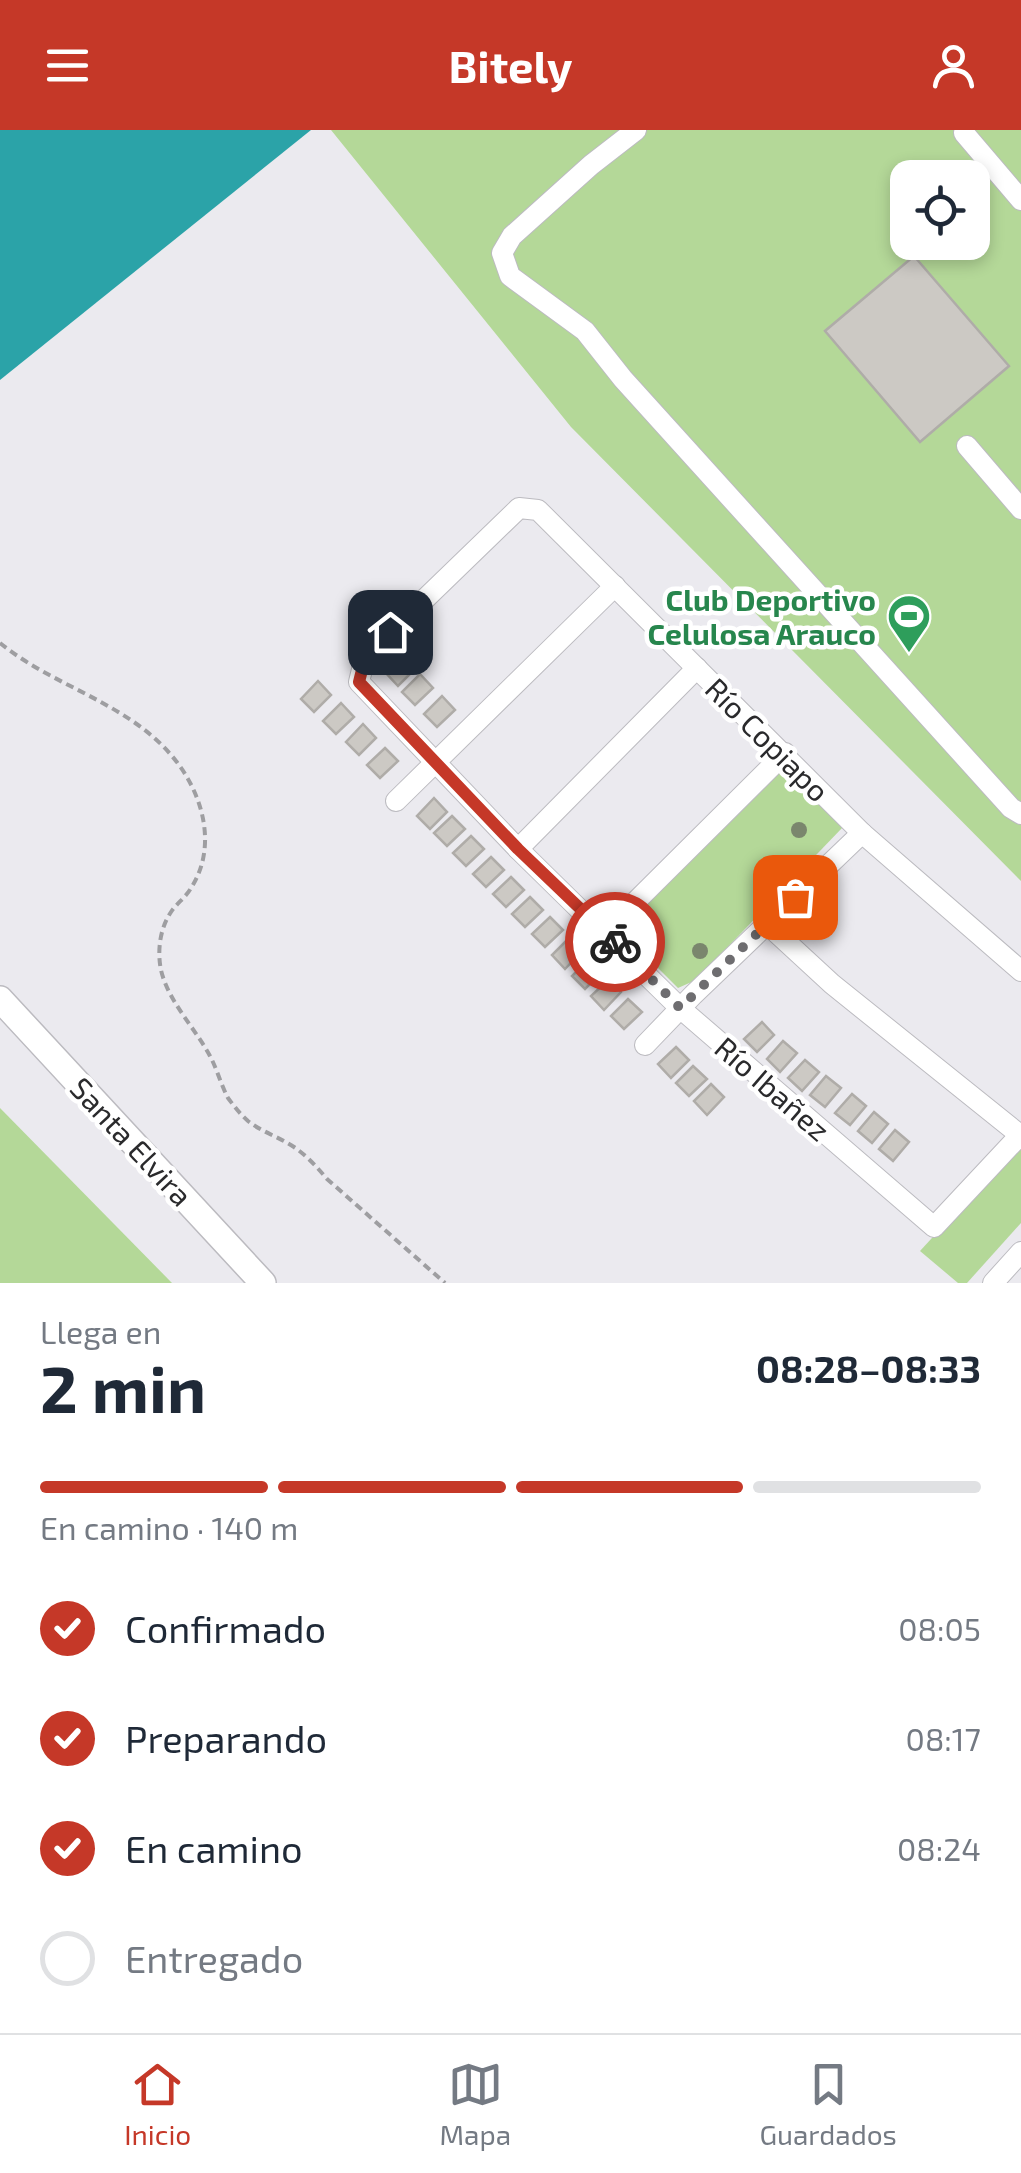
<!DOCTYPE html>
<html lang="es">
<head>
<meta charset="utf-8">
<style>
  body { margin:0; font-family:"Exo 2",sans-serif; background:#f6f6f7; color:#1f2937; height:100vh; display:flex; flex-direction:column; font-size:38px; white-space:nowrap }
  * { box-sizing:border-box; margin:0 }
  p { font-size:32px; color:#747a83 }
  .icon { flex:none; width:55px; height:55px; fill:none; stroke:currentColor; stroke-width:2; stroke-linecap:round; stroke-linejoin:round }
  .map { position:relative; height:1153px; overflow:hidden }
  .panel { display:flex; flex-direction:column; background:#fff; flex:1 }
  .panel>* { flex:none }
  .tools { position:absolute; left:890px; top:30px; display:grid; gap:20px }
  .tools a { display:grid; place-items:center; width:100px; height:100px; border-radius:20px; background:#fff; box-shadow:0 5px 15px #0003; font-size:50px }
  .pin { position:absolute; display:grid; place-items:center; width:85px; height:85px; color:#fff; margin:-42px; border-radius:20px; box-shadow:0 5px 15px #0006 }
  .courier { position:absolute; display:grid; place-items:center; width:100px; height:100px; margin:-50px; border:8px solid #c53828; border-radius:50%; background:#fff; color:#222; box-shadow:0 2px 12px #0007 }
  .summary em { font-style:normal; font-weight:700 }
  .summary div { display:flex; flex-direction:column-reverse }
  .summary { display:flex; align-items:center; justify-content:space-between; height:170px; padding:0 40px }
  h1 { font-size:65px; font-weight:700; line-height:75px }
  .bar { display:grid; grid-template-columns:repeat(4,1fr); gap:15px 10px; align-content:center; height:120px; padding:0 40px }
  .bar i { height:12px; border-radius:8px; background:#e0e1e3 }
  .bar .active { background:#c53828 }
  .bar p { grid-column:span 4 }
  ol { padding:0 40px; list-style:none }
  li { display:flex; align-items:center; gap:30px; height:110px }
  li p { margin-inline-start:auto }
  li .icon { padding:10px; border-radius:50%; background:#c53828; color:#fff; stroke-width:4 }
  li:last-child { color:#747a83 }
  li i { width:55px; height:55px; border:5px solid #e0e1e3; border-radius:50% }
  header { display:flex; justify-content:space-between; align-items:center; height:130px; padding:0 40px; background:#c53828; color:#fff; font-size:45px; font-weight:700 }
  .tab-bar { display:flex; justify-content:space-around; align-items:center; height:140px; border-top:2px solid #e0e1e3; background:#fff; font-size:28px; color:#747a83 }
  .tab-bar a { display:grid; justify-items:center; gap:5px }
  .tab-bar .active { color:#c53828 }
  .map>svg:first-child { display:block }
  .green { fill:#b4d898; fill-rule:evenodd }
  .water { fill:#2ba3a8 }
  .building { fill:#ccc9c4; stroke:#afaca8; stroke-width:2.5 }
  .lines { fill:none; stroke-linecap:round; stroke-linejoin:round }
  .minor-casing { stroke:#bcbbc0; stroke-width:22 }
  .major-casing { stroke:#bcbbc0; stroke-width:28 }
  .path { stroke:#9e9ea1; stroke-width:4; stroke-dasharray:8 5; stroke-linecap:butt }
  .minor { stroke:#fff; stroke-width:20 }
  .major { stroke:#fff; stroke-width:25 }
  .tree { fill:#7a866d }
  .done { stroke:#6e6d70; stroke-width:10; stroke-dasharray:0 18 }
  .route { stroke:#c53828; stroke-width:12 }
  .labels { text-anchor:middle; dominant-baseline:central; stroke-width:9; stroke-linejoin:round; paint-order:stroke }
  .leisure-label { font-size:30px; font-weight:bold; fill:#27864d; stroke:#fff; text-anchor:end }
  .street-label { font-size:30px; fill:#2a2a2c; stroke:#fff }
</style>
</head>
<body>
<header><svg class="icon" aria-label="menu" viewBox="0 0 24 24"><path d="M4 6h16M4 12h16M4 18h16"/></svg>Bitely<svg class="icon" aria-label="person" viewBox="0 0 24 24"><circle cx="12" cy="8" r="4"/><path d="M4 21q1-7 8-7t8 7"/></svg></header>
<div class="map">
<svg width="1021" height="1153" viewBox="0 0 1021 1153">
  <rect width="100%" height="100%" fill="#ebeaef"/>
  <g class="green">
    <path d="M331 0H1021V751L571 297ZM908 48H972V112H908Z"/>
    <path d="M786 640 843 697 696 850 678 858 617 797 772 643Z"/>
    <path d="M0 978 172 1153H0Z"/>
    <path d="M1021 1011V1093L967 1153H958L920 1121Z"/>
  </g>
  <path class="water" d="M0 0H311L0 250Z"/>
  <g class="building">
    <path d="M914 126 1009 236 920 312 825 201Z"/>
    <path d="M403 525 416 538 398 556 385 542Z"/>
    <path d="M420 544 433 558 415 575 402 562Z"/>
    <path d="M318 551 331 565 314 582 301 569Z"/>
    <path d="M442 566 455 580 437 597 424 584Z"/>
    <path d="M341 573 354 587 336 604 323 591Z"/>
    <path d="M363 594 376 608 359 625 346 612Z"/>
    <path d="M385 618 398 631 380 648 367 635Z"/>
    <path d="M434 668 447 682 430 699 417 686Z"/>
    <path d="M452 686 465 699 447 716 434 703Z"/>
    <path d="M471 706 484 719 466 736 453 723Z"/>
    <path d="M491 727 504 740 486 757 473 744Z"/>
    <path d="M511 747 524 760 506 777 493 764Z"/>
    <path d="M530 767 543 780 525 797 512 784Z"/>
    <path d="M550 787 563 800 545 817 532 804Z"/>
    <path d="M569 808 582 821 565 839 552 825Z"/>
    <path d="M589 829 602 842 585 859 572 846Z"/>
    <path d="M609 849 621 862 604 880 591 866Z"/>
    <path d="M628 869 642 882 624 899 611 886Z"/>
    <path d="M762 892 774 905 757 922 744 909Z"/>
    <path d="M783 911 797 923 780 942 767 929Z"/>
    <path d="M676 917 689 930 671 948 658 934Z"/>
    <path d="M805 930 819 942 802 961 788 948Z"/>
    <path d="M693 936 707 949 689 966 676 953Z"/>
    <path d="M826 946 841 958 825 977 810 965Z"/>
    <path d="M711 954 724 967 707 985 694 971Z"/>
    <path d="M852 964 866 976 850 995 835 983Z"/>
    <path d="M874 982 888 994 872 1013 858 1001Z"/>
    <path d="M895 1000 909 1012 893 1031 879 1019Z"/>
  </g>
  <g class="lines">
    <g class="minor-casing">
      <g id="minor">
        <path d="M636 0 591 35 512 106 502 123 510 146 585 201 623 249 1011 678 1021 684"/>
        <path d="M964 3 1021 70"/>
        <path d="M967 316 1021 379"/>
        <path d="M396 671 615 456"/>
        <path d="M518 719 697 538"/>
        <path d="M767 794 832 854 1020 1005"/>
        <path d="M605 802 785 623"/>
        <path d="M1021 841 862 703 538 380 519 378 365 527 359 552 518 719 680 878 934 1097 1021 1004"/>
        <path d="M645 915 693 865 862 703"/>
        <path d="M993 1153 1021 1122"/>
      </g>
    </g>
    <g class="major-casing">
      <path id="major" d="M0 869 263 1153"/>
    </g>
    <path class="path" d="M0 513C55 558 131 573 176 631 204 667 217 718 191 758 186 767 177 773 171 782 160 798 157 821 161 840 168 871 195 898 210 926 217 939 221 955 228 968 234 976 240 984 248 991 262 1002 279 1007 294 1017 307 1026 317 1037 327 1049L445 1153"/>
    <use href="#minor" class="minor"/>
    <use href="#major" class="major"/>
  </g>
  <g class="tree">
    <circle cx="799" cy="700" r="8"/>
    <circle cx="700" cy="821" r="8"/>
  </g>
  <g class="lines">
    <path class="done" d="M615 812 680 878 795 767"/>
    <path class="route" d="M390 502 365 528 359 552 518 719 615 812"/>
  </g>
  <defs>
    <g id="stadium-pin" transform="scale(2.25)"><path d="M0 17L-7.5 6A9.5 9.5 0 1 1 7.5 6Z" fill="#2e9e5b" stroke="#fff"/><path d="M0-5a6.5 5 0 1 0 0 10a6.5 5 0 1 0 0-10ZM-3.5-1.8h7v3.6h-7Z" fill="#fff"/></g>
  </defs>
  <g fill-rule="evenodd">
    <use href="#stadium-pin" x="909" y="486"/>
  </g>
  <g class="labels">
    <g class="leisure-label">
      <text x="876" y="469">Club Deportivo<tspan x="876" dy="34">Celulosa Arauco</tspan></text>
    </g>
    <g class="street-label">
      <text transform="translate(768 609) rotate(45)">Río Copiapo</text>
      <text transform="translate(773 958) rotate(41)">Río Ibañez</text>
      <text transform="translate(132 1011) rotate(47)">Santa Elvira</text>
    </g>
  </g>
</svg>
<div class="tools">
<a><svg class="icon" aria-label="locate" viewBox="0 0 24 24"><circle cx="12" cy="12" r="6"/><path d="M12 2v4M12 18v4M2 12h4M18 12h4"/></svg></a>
</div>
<div class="pin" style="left:795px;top:767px;background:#ea580c"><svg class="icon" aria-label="bag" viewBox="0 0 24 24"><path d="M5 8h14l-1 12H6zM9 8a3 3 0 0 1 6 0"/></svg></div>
<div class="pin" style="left:390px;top:502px;background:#1f2937"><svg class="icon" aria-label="home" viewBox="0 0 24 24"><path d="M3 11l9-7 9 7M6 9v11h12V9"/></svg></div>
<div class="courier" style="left:615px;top:812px"><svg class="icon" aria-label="bike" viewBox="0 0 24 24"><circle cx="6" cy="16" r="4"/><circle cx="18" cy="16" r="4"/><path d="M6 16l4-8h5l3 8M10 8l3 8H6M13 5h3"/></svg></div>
</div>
<section class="panel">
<div class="summary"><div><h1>2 min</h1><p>Llega en</p></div><em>08:28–08:33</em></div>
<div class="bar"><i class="active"></i><i class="active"></i><i class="active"></i><i></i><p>En camino · 140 m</p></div>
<ol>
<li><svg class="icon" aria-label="check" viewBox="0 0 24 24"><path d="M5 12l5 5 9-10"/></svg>Confirmado<p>08:05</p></li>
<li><svg class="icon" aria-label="check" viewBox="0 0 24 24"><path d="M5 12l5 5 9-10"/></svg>Preparando<p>08:17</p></li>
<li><svg class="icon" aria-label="check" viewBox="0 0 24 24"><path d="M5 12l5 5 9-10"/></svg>En camino<p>08:24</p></li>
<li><i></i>Entregado</li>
</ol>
</section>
<nav class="tab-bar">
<a class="active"><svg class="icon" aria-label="home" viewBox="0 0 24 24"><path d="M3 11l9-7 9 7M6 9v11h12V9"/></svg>Inicio</a>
<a><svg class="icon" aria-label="map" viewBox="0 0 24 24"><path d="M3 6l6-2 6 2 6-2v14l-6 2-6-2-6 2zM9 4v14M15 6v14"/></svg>Mapa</a>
<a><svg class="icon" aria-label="saved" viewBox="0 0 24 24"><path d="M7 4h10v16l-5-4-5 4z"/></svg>Guardados</a>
</nav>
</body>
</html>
